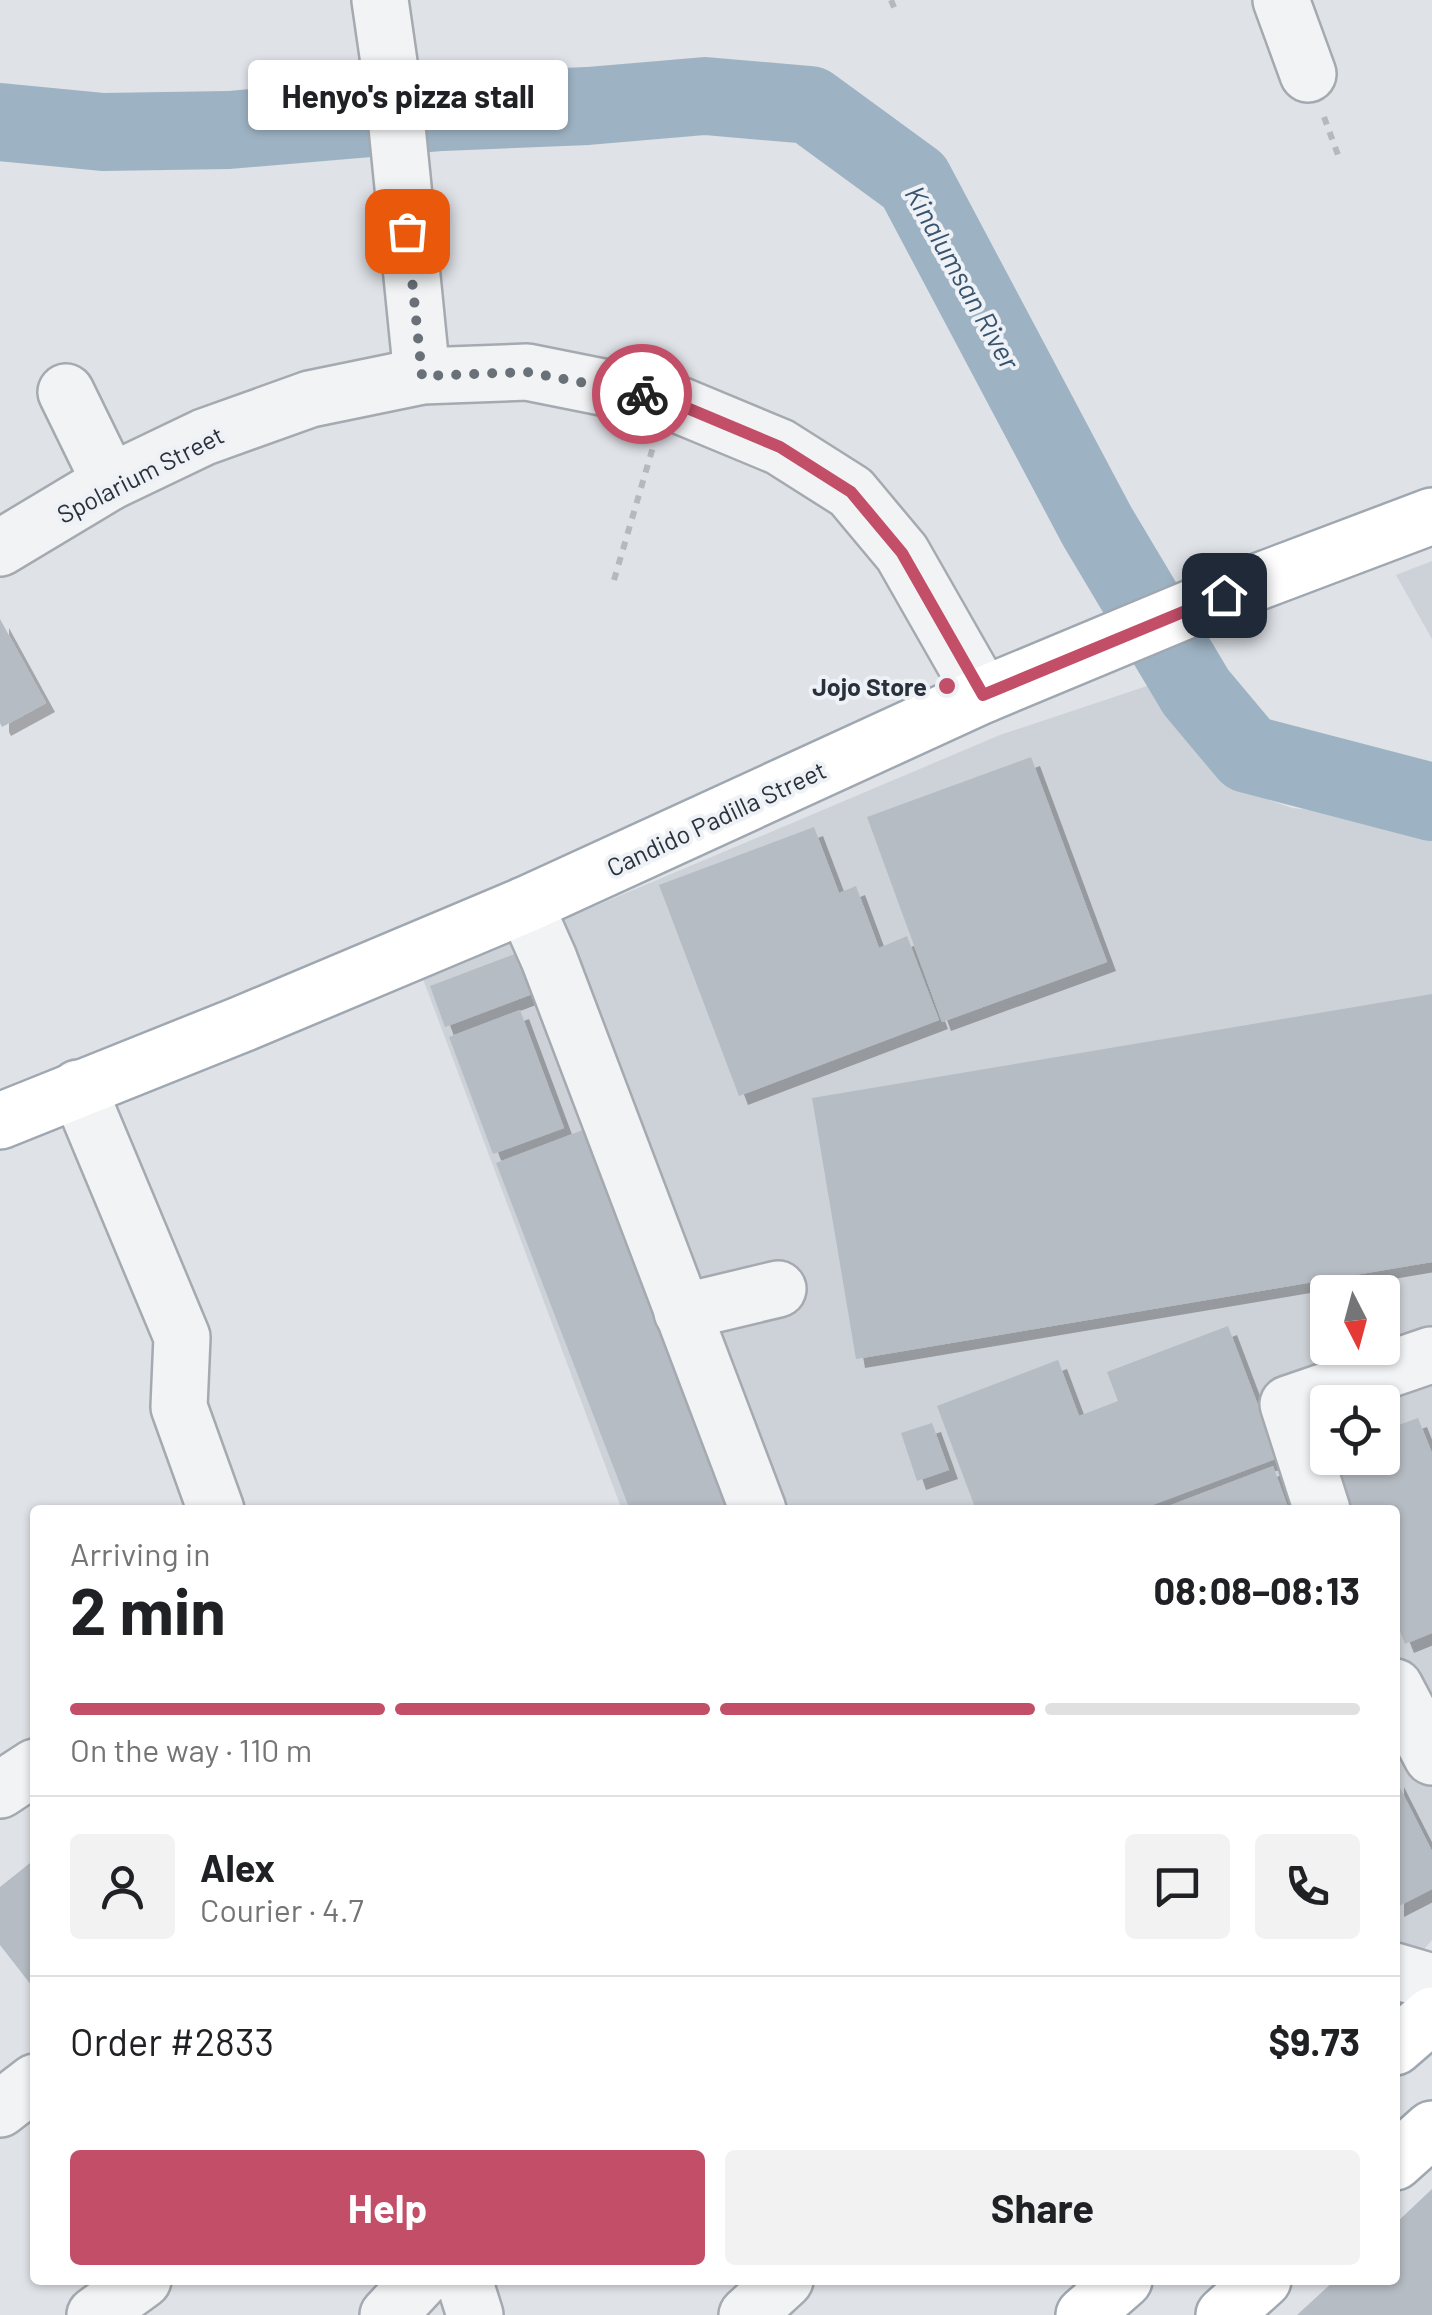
<!DOCTYPE html>
<html lang="en">
<head>
<meta charset="utf-8">
<style>
  body { margin:0; font-family:Barlow,sans-serif; background:#f2f2f2; color:#202124; height:100vh; display:flex; flex-direction:column; font-size:38px; white-space:nowrap }
  * { box-sizing:border-box; margin:0 }
  p { font-size:32px; color:#757577 }
  .icon { flex:none; width:55px; height:55px; fill:none; stroke:currentColor; stroke-width:2; stroke-linecap:round; stroke-linejoin:round }
  .map { position:relative; flex:1; overflow:hidden }
  .sheet { position:absolute; left:30px; top:1505px; width:1370px; height:780px; display:flex; flex-direction:column; background:#fff; border-radius:10px; box-shadow:0 2px 8px #0004 }
  .sheet>* { flex:none }
  .needle { width:65px; rotate:174deg }
  .tools { position:absolute; left:1310px; top:1275px; display:grid; gap:20px }
  .tools a { display:grid; place-items:center; width:90px; height:90px; border-radius:10px; background:#fff; box-shadow:0 2px 8px #0004; font-size:50px }
  .pin { position:absolute; display:grid; place-items:center; width:85px; height:85px; color:#fff; margin:-42px; border-radius:20px; box-shadow:0 5px 15px #0006 }
  .courier { position:absolute; display:grid; place-items:center; width:100px; height:100px; margin:-50px; border:8px solid #c24e68; border-radius:50%; background:#fff; color:#222; box-shadow:0 2px 12px #0007 }
  .bubble { position:absolute; height:70px; border-radius:10px; background:#fff; box-shadow:0 2px 8px #0004; font-size:32px; font-weight:700; line-height:70px; text-align:center }
  .overview em { font-style:normal; font-weight:700 }
  .overview div { display:flex; flex-direction:column-reverse }
  .overview { display:flex; align-items:center; justify-content:space-between; height:170px; padding:0 40px }
  h1 { font-size:65px; font-weight:700; line-height:75px }
  .bar { display:grid; grid-template-columns:repeat(4,1fr); gap:15px 10px; align-content:center; height:120px; padding:0 40px }
  .bar i { height:12px; border-radius:8px; background:#e0e0e0 }
  .bar .selected { background:#c24e68 }
  .bar p { grid-column:span 4 }
  .line { display:flex; align-items:center; gap:25px; padding:0 40px; border-top:2px solid #e0e0e0 }
  .line div { flex:1 }
  .round { display:grid; place-items:center; flex:none; width:105px; height:105px; border-radius:10px; background:#f2f2f2 }
  .cta { display:flex; gap:20px; margin-top:auto; padding:20px 40px }
  .cta a { flex:1; height:115px; border-radius:10px; background:#c24e68; color:#fff; font-size:40px; font-weight:700; line-height:115px; text-align:center }
  .cta a+a { background:#f2f2f2; color:#202124 }
  .map>svg:first-child { display:block }
  .built { fill:#cdd2d8; fill-rule:evenodd }
  .lines { fill:none; stroke-linecap:round; stroke-linejoin:round }
  .river { stroke:#9db3c4; stroke-width:78 }
  .building { fill:#b6bcc3; filter:url(#shadow) }
  .minor-casing { stroke:#a5aab0; stroke-width:60 }
  .major-casing { stroke:#9fa8b1; stroke-width:60 }
  .path { stroke:#b5b9be; stroke-width:6; stroke-dasharray:8 8; stroke-linecap:butt }
  .minor { stroke:#f1f3f5; stroke-width:55 }
  .major { stroke:#fff; stroke-width:55 }
  .done { stroke:#697078; stroke-width:10; stroke-dasharray:0 18 }
  .route { stroke:#c24e68; stroke-width:12 }
  .poi-dot { fill:#c24e68; stroke:#eef1f5; stroke-width:4 }
  .labels { text-anchor:middle; dominant-baseline:central; stroke-width:8; stroke-linejoin:round; paint-order:stroke }
  .street-label { font-size:25px; fill:#29323c; stroke:#eef1f5 }
  .poi-label { font-size:25px; font-weight:bold; fill:#29323c; stroke:#eef1f5; text-anchor:end }
  .water-label { font-size:28px; font-style:italic; fill:#37536d; stroke:#eef1f5 }
</style>
</head>
<body>
<div class="map">
<svg width="1432" height="2315" viewBox="0 0 1432 2315">
  <defs>
    <filter id="shadow"><feDropShadow dx="9" dy="9" stdDeviation="0" flood-color="#0004"/></filter>
  </defs>
  <rect width="100%" height="100%" fill="#dfe2e7"/>
  <g class="built">
    <path d="M1432 561V639L1396 575Z"/>
    <path d="M1156 683 1250 793 1292 808 1432 822V1940L1395 1982V1510H622L423 979 1000 735ZM1328 1292H1382V1348H1328ZM1328 1402H1382V1458H1328Z"/>
  </g>
  <g class="lines">
    <path class="river" d="M0 122 103 132 229 130 442 112 588 106 705 96 810 105 914 181 1097 526 1196 692 1248 754 1432 802"/>
  </g>
  <g class="building">
    <path d="M0 619 46 703 2 727 0 723Z"/>
    <path d="M1031 757 1107 962 942 1022 867 817Z"/>
    <path d="M814 827 839 893 856 886 879 948 907 936 939 1020 739 1096 659 885Z"/>
    <path d="M520 952 535 993 445 1027 430 986Z"/>
    <path d="M1432 994V1262L856 1359 812 1098Z"/>
    <path d="M520 1010 564 1128 493 1154 449 1037Z"/>
    <path d="M583 1130 730 1510H630L496 1163Z"/>
    <path d="M1228 1326 1278 1458 1139 1510H976L937 1406 1058 1360 1079 1416 1118 1401 1107 1372Z"/>
    <path d="M1418 1418 1432 1453V1633L1405 1644 1395 1619V1510H1352L1331 1458H1382V1431Z"/>
    <path d="M932 1423 949 1470 917 1481 901 1433Z"/>
    <path d="M1273 1466 1289 1510H1158Z"/>
    <path d="M1395 1778 1432 1851V1889L1395 1908Z"/>
    <path d="M35 1859V1990L0 1945V1887Z"/>
    <path d="M1432 2189V2315H1297L1335 2280H1395V2224Z"/>
  </g>
  <g class="lines">
    <g class="minor-casing">
      <g id="minor">
        <path d="M380 0 394 97 422 376"/>
        <path d="M1281 0 1308 74"/>
        <path d="M66 392 110 482"/>
        <path d="M0 548 110 482 204 437 310 399 422 376 527 372 667 400 780 447 851 492 902 553 983 695"/>
        <path d="M525 905 549 959 758 1510"/>
        <path d="M78 1088 182 1337 179 1407 216 1510"/>
        <path d="M682 1312 778 1289"/>
        <path d="M1322 1510 1288 1404 1431 1355"/>
        <path d="M1395 1687 1432 1757"/>
        <path d="M0 1790 35 1767"/>
        <path d="M1395 1971 1432 1982"/>
        <path d="M0 2109 35 2082"/>
        <path d="M464 2280 475 2315"/>
        <path d="M95 2315 143 2280"/>
        <path d="M388 2315 421 2280"/>
        <path d="M747 2315 785 2280"/>
      </g>
    </g>
    <g class="major-casing">
      <g id="major">
        <path d="M0 1121 242 1024 525 905 983 695 1223 595 1432 516"/>
        <path d="M1395 2047 1432 2015"/>
        <path d="M1395 2162 1432 2129"/>
        <path d="M1084 2315 1124 2280"/>
        <path d="M1224 2315 1263 2280"/>
      </g>
    </g>
    <g class="path">
      <path d="M891 0 896 12"/>
      <path d="M1324 117 1338 155"/>
      <path d="M614 580 653 447"/>
    </g>
    <use href="#minor" class="minor"/>
    <use href="#major" class="major"/>
  </g>
  <g class="lines">
    <path class="done" d="M407 231 422 376 527 372 642 394"/>
    <path class="route" d="M642 394 668 400 780 447 851 492 902 553 983 695 1224 595"/>
  </g>
  <circle class="poi-dot" cx="947" cy="686" r="10"/>
  <g class="labels">
    <g class="street-label">
      <text transform="translate(140 474) rotate(-27)">Spolarium Street</text>
      <text transform="translate(716 818) rotate(-25)">Candido Padilla Street</text>
    </g>
    <g class="poi-label">
      <text x="927" y="686">Jojo Store</text>
    </g>
    <g class="water-label">
      <text transform="translate(963 277) rotate(61)">Kinalumsan River</text>
    </g>
  </g>
</svg>
<div class="tools">
<a><svg class="needle" viewBox="-14 -14 28 28"><path d="M0-13l5 13h-10z" fill="#e53935"/><path d="M0 13l5-13h-10z" fill="#757577"/></svg></a>
<a><svg class="icon" aria-label="locate" viewBox="0 0 24 24"><circle cx="12" cy="12" r="6"/><path d="M12 2v4M12 18v4M2 12h4M18 12h4"/></svg></a>
</div>
<div class="pin" style="left:407px;top:231px;background:#ea580c"><svg class="icon" aria-label="bag" viewBox="0 0 24 24"><path d="M5 8h14l-1 12H6zM9 8a3 3 0 0 1 6 0"/></svg></div>
<div class="pin" style="left:1224px;top:595px;background:#1f2937"><svg class="icon" aria-label="home" viewBox="0 0 24 24"><path d="M3 11l9-7 9 7M6 9v11h12V9"/></svg></div>
<div class="courier" style="left:642px;top:394px"><svg class="icon" aria-label="bike" viewBox="0 0 24 24"><circle cx="6" cy="16" r="4"/><circle cx="18" cy="16" r="4"/><path d="M6 16l4-8h5l3 8M10 8l3 8H6M13 5h3"/></svg></div>
<div class="bubble" style="left:248px;top:60px;width:320px">Henyo's pizza stall</div>
<section class="sheet">
<div class="overview"><div><h1>2 min</h1><p>Arriving in</p></div><em>08:08–08:13</em></div>
<div class="bar"><i class="selected"></i><i class="selected"></i><i class="selected"></i><i></i><p>On the way · 110 m</p></div>
<div class="line" style="height:180px"><a class="round"><svg class="icon" aria-label="person" viewBox="0 0 24 24"><circle cx="12" cy="8" r="4"/><path d="M4 21q1-7 8-7t8 7"/></svg></a><div><b>Alex</b><p>Courier · 4.7</p></div><a class="round"><svg class="icon" aria-label="chat" viewBox="0 0 24 24"><path d="M4 5h16v11H9l-5 4z"/></svg></a><a class="round"><svg class="icon" aria-label="phone" viewBox="0 0 24 24"><path d="M5 4h4l2 5-3 2q2 4 5 5l2-3 5 2v4C11 20 4 13 5 4z"/></svg></a></div>
<div class="line" style="height:130px"><div>Order #2833</div><b>$9.73</b></div>
<div class="cta"><a>Help</a><a>Share</a></div>
</section>
</div>
</body>
</html>
